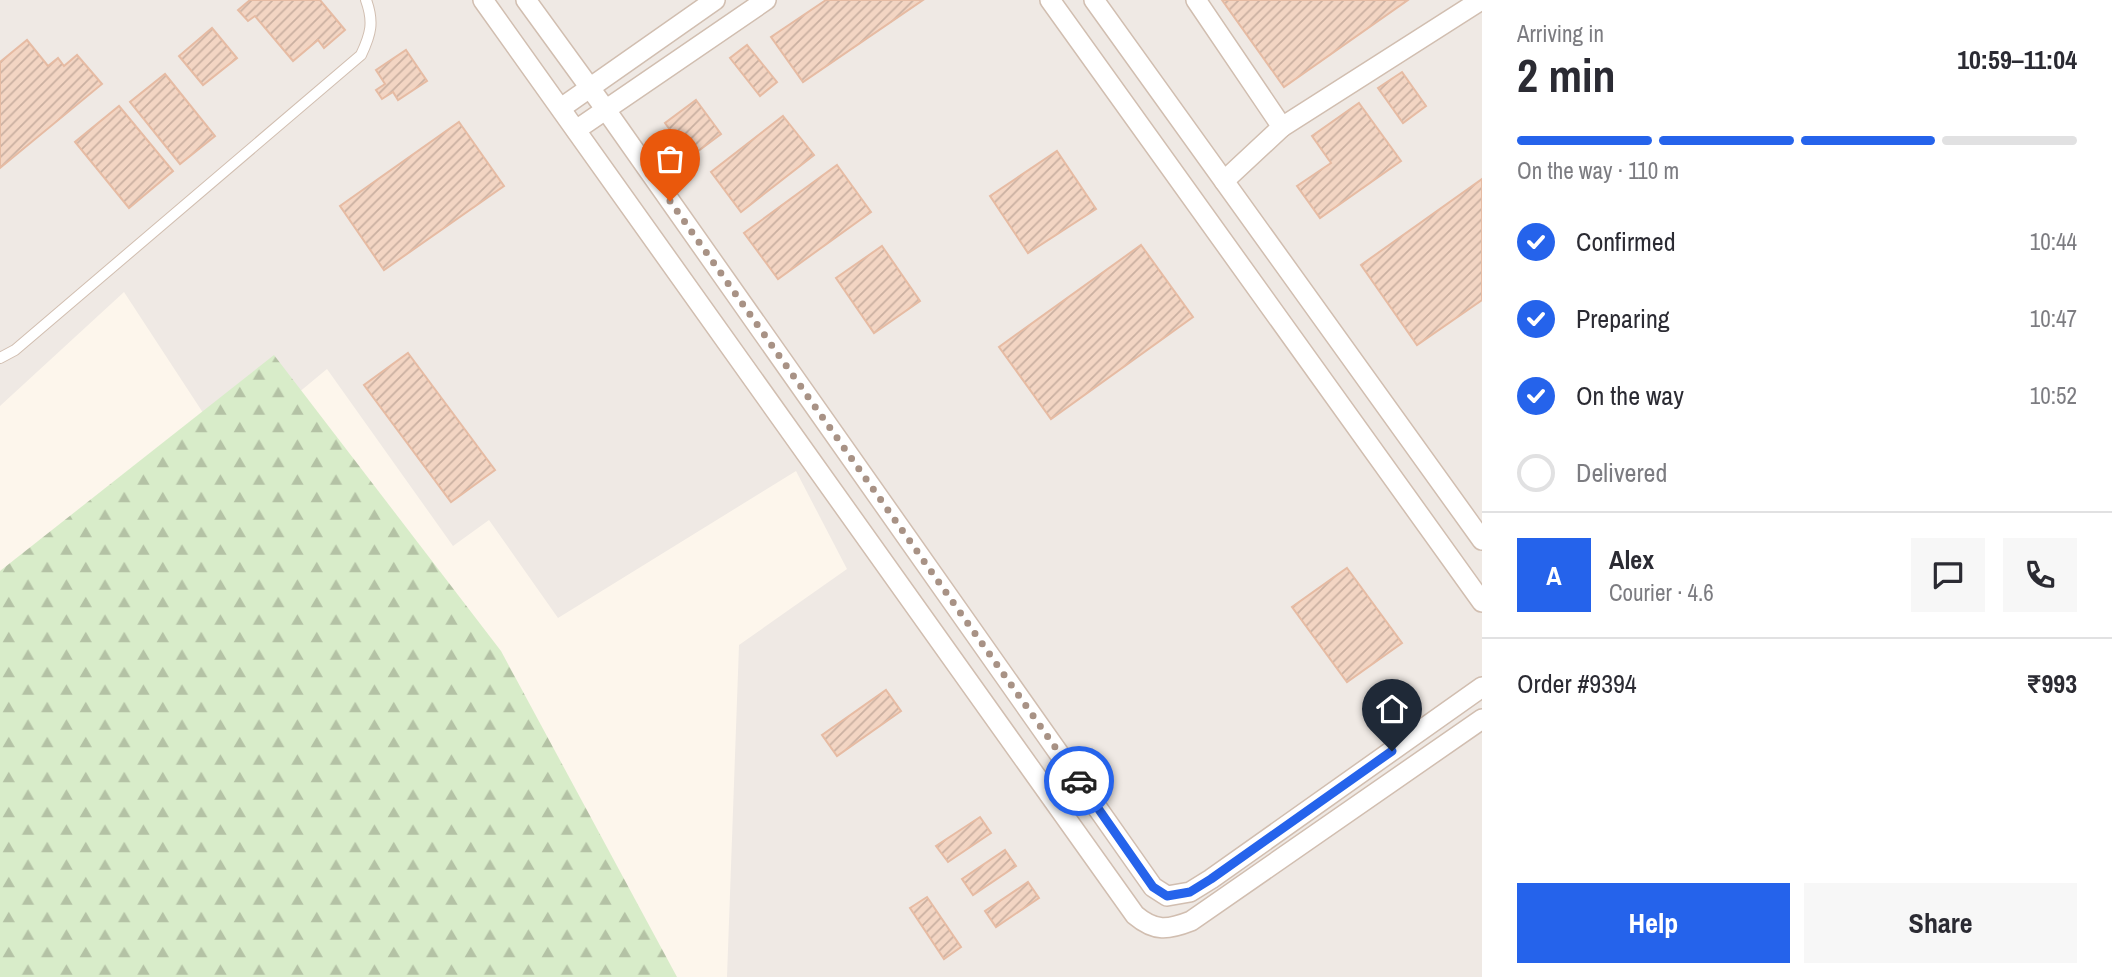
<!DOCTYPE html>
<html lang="en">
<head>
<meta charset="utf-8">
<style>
  body { margin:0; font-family:"Archivo Narrow",sans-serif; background:#f7f7f7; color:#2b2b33; height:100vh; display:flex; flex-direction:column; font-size:26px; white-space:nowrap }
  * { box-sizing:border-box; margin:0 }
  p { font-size:23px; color:#7c7c81 }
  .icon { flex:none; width:38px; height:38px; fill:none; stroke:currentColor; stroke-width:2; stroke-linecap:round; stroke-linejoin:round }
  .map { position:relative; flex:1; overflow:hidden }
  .details { display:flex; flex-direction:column; background:#fff; width:630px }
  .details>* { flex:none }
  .pin { position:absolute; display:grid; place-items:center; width:60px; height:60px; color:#fff; margin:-72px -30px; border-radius:50% 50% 50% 0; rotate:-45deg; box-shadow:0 0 7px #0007 }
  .pin .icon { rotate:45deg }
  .courier { position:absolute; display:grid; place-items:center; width:70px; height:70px; margin:-35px; border:5px solid #2563eb; border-radius:50%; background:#fff; color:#222; box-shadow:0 2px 9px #0007 }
  .summary em { font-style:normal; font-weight:700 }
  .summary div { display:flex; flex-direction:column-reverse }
  .summary { display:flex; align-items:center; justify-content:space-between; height:119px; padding:0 35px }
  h1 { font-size:46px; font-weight:700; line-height:52px }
  .bar { display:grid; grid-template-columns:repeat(4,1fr); gap:10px 7px; align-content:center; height:84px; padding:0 35px }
  .bar i { height:9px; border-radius:5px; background:#e1e1e2 }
  .bar .current { background:#2563eb }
  .bar p { grid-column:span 4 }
  .line { display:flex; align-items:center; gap:18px; padding:0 35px; border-top:2px solid #e1e1e2 }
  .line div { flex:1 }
  .round { display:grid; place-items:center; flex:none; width:74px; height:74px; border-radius:0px; background:#f7f7f7 }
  ol { padding:0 35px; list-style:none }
  li { display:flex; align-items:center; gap:21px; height:77px }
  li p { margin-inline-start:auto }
  li .icon { padding:7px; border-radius:50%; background:#2563eb; color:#fff; stroke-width:4 }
  li:last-child { color:#7c7c81 }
  li i { width:38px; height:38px; border:4px solid #e1e1e2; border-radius:50% }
  .button { display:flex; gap:14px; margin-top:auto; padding:14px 35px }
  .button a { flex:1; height:80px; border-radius:0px; background:#2563eb; color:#fff; font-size:28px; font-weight:700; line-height:80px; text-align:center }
  .button a+a { background:#f7f7f7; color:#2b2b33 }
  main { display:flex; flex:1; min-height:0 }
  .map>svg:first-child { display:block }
  .industrial { fill:#efe9e4 }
  .forest { fill:url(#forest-firs) }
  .building { fill:url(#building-hatch); stroke:#e6bba3; stroke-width:2 }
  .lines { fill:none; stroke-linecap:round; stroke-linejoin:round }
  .lane-casing { stroke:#d1beb0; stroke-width:12 }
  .street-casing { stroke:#d1beb0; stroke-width:22 }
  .lane { stroke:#fff; stroke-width:10 }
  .street { stroke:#fff; stroke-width:19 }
  .done { stroke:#a89285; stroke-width:7; stroke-dasharray:0 12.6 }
  .route { stroke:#2563eb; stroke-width:9 }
</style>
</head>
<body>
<main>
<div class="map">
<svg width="1482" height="977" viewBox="0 0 1482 977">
  <defs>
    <pattern id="forest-firs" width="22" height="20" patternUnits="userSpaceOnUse" patternTransform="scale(1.75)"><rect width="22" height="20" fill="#d8ecc9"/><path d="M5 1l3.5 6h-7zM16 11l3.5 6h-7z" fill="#b4c2a5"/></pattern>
    <pattern id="building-hatch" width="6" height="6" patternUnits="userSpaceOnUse" patternTransform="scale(1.75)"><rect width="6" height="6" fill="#f3d5c3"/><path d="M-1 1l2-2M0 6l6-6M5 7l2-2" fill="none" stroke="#cab0a1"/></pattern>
  </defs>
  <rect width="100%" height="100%" fill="#fdf6ec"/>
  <path class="industrial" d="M0 0H1482V977H727L739 645 847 569 796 471 558 618 489 520 453 546 327 369 228 451 124 292 0 406Z"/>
  <path class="forest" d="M274 355 501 651 677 977H0V571Z"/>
  <g class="building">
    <path d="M250 0H320L345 30 324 48 318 40 293 61 255 16 248 21 238 10Z"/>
    <path d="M826 0H923L803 82 771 37Z"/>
    <path d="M1222 0H1408L1284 87Z"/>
    <path d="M212 28 237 58 203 85 179 56Z"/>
    <path d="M27 40 48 66 58 58 64 66 77 55 102 84 0 168V62Z"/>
    <path d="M747 45 777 82 760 96 730 58Z"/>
    <path d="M406 50 427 81 398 100 393 92 382 99 376 90 385 84 376 70Z"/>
    <path d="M1402 72 1426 106 1403 123 1378 88Z"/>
    <path d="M165 74 215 136 180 164 130 102Z"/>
    <path d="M696 100 721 134 690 157 665 123Z"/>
    <path d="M1359 103 1401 161 1320 218 1297 186 1331 163 1312 136Z"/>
    <path d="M119 106 173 171 129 208 75 142Z"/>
    <path d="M783 116 814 155 741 212 711 172Z"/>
    <path d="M459 122 504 186 384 270 340 206Z"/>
    <path d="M1057 151 1096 209 1028 253 990 196Z"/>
    <path d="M837 165 871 212 778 279 744 233Z"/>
    <path d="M1482 179V300L1417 345 1361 265Z"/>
    <path d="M1141 245 1193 317 1051 419 999 347Z"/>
    <path d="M882 246 920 301 874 333 836 278Z"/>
    <path d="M408 353 495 470 451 502 364 385Z"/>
    <path d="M1347 568 1402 643 1347 682 1292 607Z"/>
    <path d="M886 690 901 711 837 756 822 735Z"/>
    <path d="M980 817 991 833 948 862 936 846Z"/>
    <path d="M1005 850 1016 866 973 895 962 879Z"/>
    <path d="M1028 882 1039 898 996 927 985 911Z"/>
    <path d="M927 897 961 947 944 959 910 908Z"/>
  </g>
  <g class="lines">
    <g class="lane-casing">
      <path id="lane" d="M0 358 15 350 361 55C371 34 374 22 366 0"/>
    </g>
    <g class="street-casing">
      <g id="street">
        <path d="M483 0 1135 915C1155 932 1168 930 1191 921L1482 719"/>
        <path d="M526 0 606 110 1153 887 1167 896 1190 892 1211 879 1482 687"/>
        <path d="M1050 0 1482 602"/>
        <path d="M1094 0 1482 540"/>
        <path d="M1196 0 1282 127 1224 181"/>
        <path d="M561 108 715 0"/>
        <path d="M1282 127 1481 0"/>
        <path d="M576 130 766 0"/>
      </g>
    </g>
    <use href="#lane" class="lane"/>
    <use href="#street" class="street"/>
  </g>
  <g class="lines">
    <path class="done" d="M670 201 1079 781"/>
    <path class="route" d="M1079 781 1153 887 1167 896 1190 892 1211 879 1392 751"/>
  </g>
</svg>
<div class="pin" style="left:670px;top:201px;background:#ea580c"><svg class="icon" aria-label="bag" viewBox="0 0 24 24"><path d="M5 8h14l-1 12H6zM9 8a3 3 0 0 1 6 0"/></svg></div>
<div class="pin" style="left:1392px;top:751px;background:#1f2937"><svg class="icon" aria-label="home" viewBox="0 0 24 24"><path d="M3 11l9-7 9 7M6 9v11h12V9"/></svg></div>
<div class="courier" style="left:1079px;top:781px"><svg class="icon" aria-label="car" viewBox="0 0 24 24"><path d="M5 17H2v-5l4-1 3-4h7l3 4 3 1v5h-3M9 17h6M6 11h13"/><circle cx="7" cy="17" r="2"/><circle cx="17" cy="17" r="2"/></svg></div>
</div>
<section class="details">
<div class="summary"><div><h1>2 min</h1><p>Arriving in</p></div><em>10:59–11:04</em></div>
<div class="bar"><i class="current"></i><i class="current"></i><i class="current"></i><i></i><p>On the way · 110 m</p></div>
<ol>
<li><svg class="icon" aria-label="check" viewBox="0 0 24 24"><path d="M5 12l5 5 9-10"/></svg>Confirmed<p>10:44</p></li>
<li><svg class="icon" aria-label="check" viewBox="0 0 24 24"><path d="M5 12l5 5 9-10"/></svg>Preparing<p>10:47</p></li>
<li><svg class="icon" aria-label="check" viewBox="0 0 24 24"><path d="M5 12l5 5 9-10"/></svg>On the way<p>10:52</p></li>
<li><i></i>Delivered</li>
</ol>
<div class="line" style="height:126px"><b class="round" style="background:#2563eb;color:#fff">A</b><div><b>Alex</b><p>Courier · 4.6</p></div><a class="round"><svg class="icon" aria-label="chat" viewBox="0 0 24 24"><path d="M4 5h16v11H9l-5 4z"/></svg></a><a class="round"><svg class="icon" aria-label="phone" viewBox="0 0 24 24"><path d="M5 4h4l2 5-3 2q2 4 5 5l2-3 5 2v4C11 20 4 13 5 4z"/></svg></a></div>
<div class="line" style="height:91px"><div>Order #9394</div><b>₹993</b></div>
<div class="button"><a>Help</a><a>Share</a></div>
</section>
</main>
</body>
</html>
